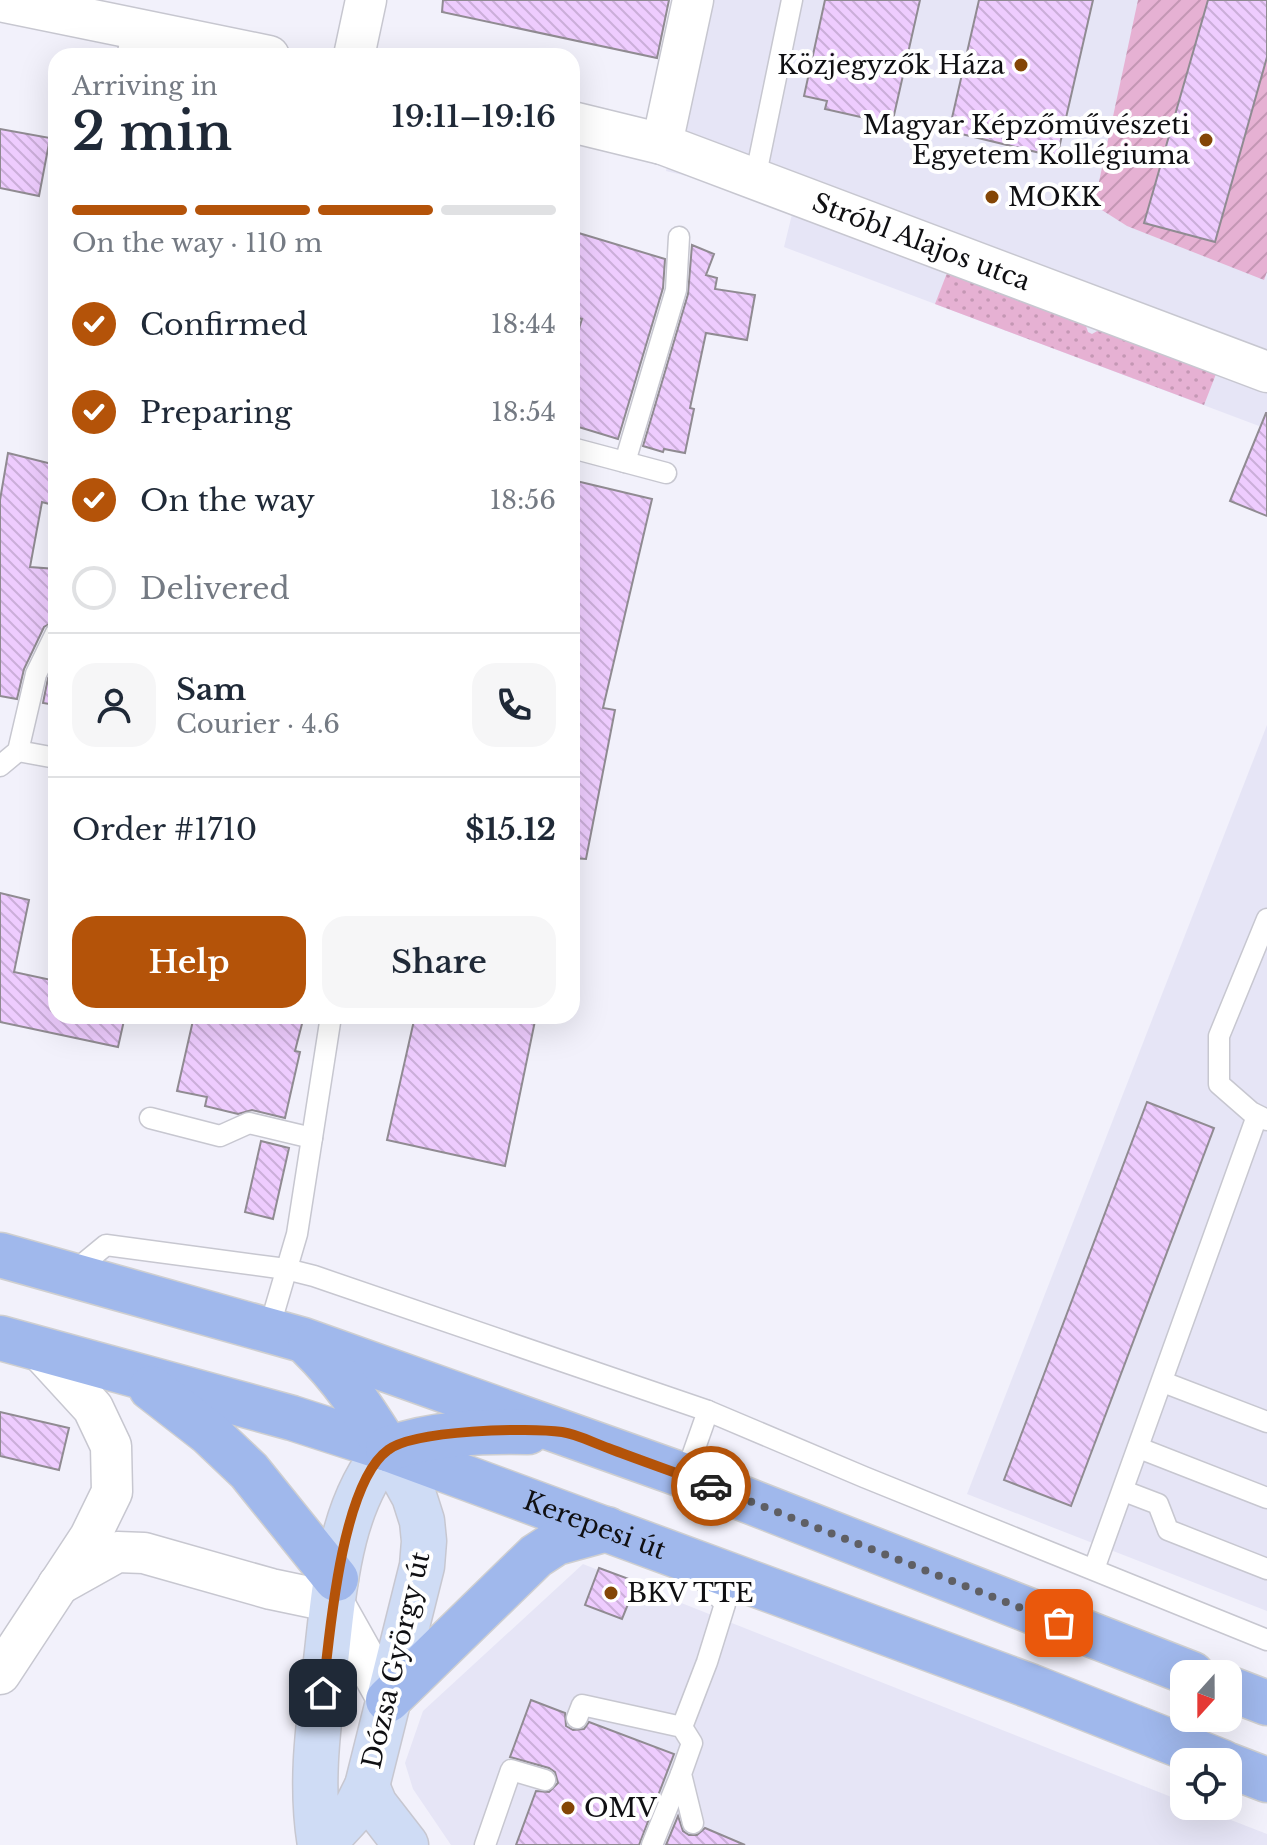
<!DOCTYPE html>
<html lang="en">
<head>
<meta charset="utf-8">
<style>
  body { margin:0; font-family:"Libre Baskerville",serif; background:#f6f6f7; color:#1f2937; height:100vh; display:flex; flex-direction:column; font-size:30px; white-space:nowrap }
  * { box-sizing:border-box; margin:0 }
  p { font-size:26px; color:#747a83 }
  .icon { flex:none; width:44px; height:44px; fill:none; stroke:currentColor; stroke-width:2; stroke-linecap:round; stroke-linejoin:round }
  .map { position:relative; flex:1; overflow:hidden }
  .drawer { position:absolute; left:48px; top:48px; width:532px; height:976px; display:flex; flex-direction:column; background:#fff; border-radius:24px; box-shadow:0 8px 32px #0002 }
  .drawer>* { flex:none }
  .needle { width:52px; rotate:201deg }
  .controls { position:absolute; left:1170px; top:1660px; display:grid; gap:16px }
  .controls a { display:grid; place-items:center; width:72px; height:72px; border-radius:16px; background:#fff; box-shadow:0 8px 32px #0002; font-size:40px }
  .pin { position:absolute; display:grid; place-items:center; width:68px; height:68px; color:#fff; margin:-34px; border-radius:16px; box-shadow:0 4px 12px #0006 }
  .courier { position:absolute; display:grid; place-items:center; width:80px; height:80px; margin:-40px; border:6px solid #b45309; border-radius:50%; background:#fff; color:#222; box-shadow:0 2px 10px #0007 }
  .head em { font-style:normal; font-weight:600 }
  .head div { display:flex; flex-direction:column-reverse }
  .head { display:flex; align-items:center; justify-content:space-between; height:136px; padding:0 24px }
  h1 { font-size:52px; font-weight:600; line-height:60px }
  .bar { display:grid; grid-template-columns:repeat(4,1fr); gap:12px 8px; align-content:center; height:96px; padding:0 24px }
  .bar i { height:10px; border-radius:6px; background:#e0e1e3 }
  .bar .active { background:#b45309 }
  .bar p { grid-column:span 4 }
  .line { display:flex; align-items:center; gap:20px; padding:0 24px; border-top:2px solid #e0e1e3 }
  .line div { flex:1 }
  .round { display:grid; place-items:center; flex:none; width:84px; height:84px; border-radius:24px; background:#f6f6f7 }
  ol { padding:0 24px; list-style:none }
  li { display:flex; align-items:center; gap:24px; height:88px }
  li p { margin-inline-start:auto }
  li .icon { padding:8px; border-radius:50%; background:#b45309; color:#fff; stroke-width:4 }
  li:last-child { color:#747a83 }
  li i { width:44px; height:44px; border:4px solid #e0e1e3; border-radius:50% }
  .action { display:flex; gap:16px; margin-top:auto; padding:16px 24px }
  .action a { flex:1; height:92px; border-radius:24px; background:#b45309; color:#fff; font-size:32px; font-weight:600; line-height:92px; text-align:center }
  .action a+a { background:#f6f6f7; color:#1f2937 }
  .map>svg:first-child { display:block }
  .built { fill:#e6e5f6 }
  .grass { fill:url(#grass-dots) }
  .garden { fill:url(#garden-furrows) }
  .building { fill:url(#building-back-hatch); stroke:#908b92; stroke-width:2 }
  .lines { fill:none; stroke-linecap:round; stroke-linejoin:round }
  .service-casing { stroke:#c7c7d0; stroke-width:23 }
  .minor-casing { stroke:#c7c7d0; stroke-width:43 }
  .secondary-casing { stroke:#c7c7d0; stroke-width:47 }
  .primary-casing { stroke:#cfcfd0; stroke-width:47 }
  .service { stroke:#fff; stroke-width:20 }
  .minor { stroke:#fff; stroke-width:40 }
  .secondary { stroke:#cfdcf5; stroke-width:44 }
  .primary { stroke:#a0b8ec; stroke-width:44 }
  .done { stroke:#5f5f64; stroke-width:8; stroke-dasharray:0 14.4 }
  .route { stroke:#b45309; stroke-width:10 }
  .poi-dot { fill:#844606; stroke:#fff; stroke-width:3 }
  .labels { text-anchor:middle; dominant-baseline:central; stroke-width:8; stroke-linejoin:round; paint-order:stroke }
  .poi-label { font-size:26px; fill:#101013; stroke:#fff; text-anchor:start }
  .street-label { font-size:26px; fill:#101013; stroke:#fff }
</style>
</head>
<body>
<div class="map">
<svg width="1267" height="1845" viewBox="0 0 1267 1845">
  <defs>
    <pattern id="grass-dots" width="8" height="8" patternUnits="userSpaceOnUse" patternTransform="scale(2)"><rect width="8" height="8" fill="#e6b1d3"/><path d="M2 2h.1M6 6h.1" fill="none" stroke="#c497b4" stroke-width="1.8" stroke-linecap="round"/></pattern>
    <pattern id="garden-furrows" width="10" height="10" patternUnits="userSpaceOnUse" patternTransform="scale(2)"><rect width="10" height="10" fill="#e6b1d3"/><path d="M-1 1l2-2M0 10L10 0M9 11l2-2" fill="none" stroke="#c497b4"/></pattern>
    <pattern id="building-back-hatch" width="6" height="6" patternUnits="userSpaceOnUse" patternTransform="scale(2)"><rect width="6" height="6" fill="#eeccfe"/><path d="M-1 5l2 2M0 0l6 6M5-1l2 2" fill="none" stroke="#cbaed9"/></pattern>
  </defs>
  <rect width="100%" height="100%" fill="#f2f1fb"/>
  <g class="built">
    <path d="M703 0H1267V429L784 247 795 202 666 171Z"/>
    <path d="M1267 725V1611L967 1494Z"/>
    <path d="M583 1564 1184 1802V1806H1195L1267 1834V1845H451L413 1789 405 1763 423 1711Z"/>
  </g>
  <path class="grass" d="M947 273 1086 326 1088 332 1092 334 1099 330 1216 374 1204 405 935 304Z"/>
  <path class="garden" d="M1138 0H1267V272L1264 280 1127 226 1094 205Z"/>
  <g class="building">
    <path d="M443 0H669L657 58 442 12Z"/>
    <path d="M825 0H920L892 124 825 109 827 101 804 96Z"/>
    <path d="M979 0H1093L1057 157 949 131Z"/>
    <path d="M1208 0H1267V57L1215 242 1144 223Z"/>
    <path d="M0 129 50 138 39 196 0 188Z"/>
    <path d="M572 231 665 259 663 288 618 439 572 425V351L582 319 572 316Z"/>
    <path d="M692 245 714 254 706 275 717 278 715 289 755 295 747 340 706 333 690 408 694 409 685 453 664 449 663 452 643 446 688 294Z"/>
    <path d="M1266 413H1267V516L1230 501Z"/>
    <path d="M8 453 56 465V506L42 502 30 567 56 569V620L44 627 24 669 17 699 0 696V500Z"/>
    <path d="M572 480 652 499 603 708 615 710 586 859 572 858Z"/>
    <path d="M56 663V705L43 703 48 678Z"/>
    <path d="M0 893 29 900 14 972 56 981V1016H125L118 1047 0 1022Z"/>
    <path d="M194 1016H304L295 1051 300 1052 285 1118 252 1110 238 1114 205 1106 207 1097 177 1091Z"/>
    <path d="M415 1016H536L505 1166 387 1140Z"/>
    <path d="M1147 1102 1214 1128 1071 1506 1004 1480Z"/>
    <path d="M261 1141 289 1148 273 1219 245 1212Z"/>
    <path d="M0 1412 69 1428 59 1470 0 1456Z"/>
    <path d="M599 1568 637 1582 622 1619 585 1605Z"/>
    <path d="M531 1700 565 1713 566 1726 573 1730 584 1729 589 1722 674 1754 639 1845H516L536 1791 549 1792 558 1783 555 1772 549 1768 510 1757Z"/>
    <path d="M678 1816 683 1831 689 1835H697L705 1828 745 1845H666Z"/>
  </g>
  <g class="lines">
    <g class="service-casing">
      <g id="service">
        <path d="M127 56 134 28"/>
        <path d="M755 179 792 0"/>
        <path d="M572 448 666 473"/>
        <path d="M625 462 676 290 679 237"/>
        <path d="M18 751 56 758"/>
        <path d="M0 766 18 751 36 674 56 633"/>
        <path d="M1267 919 1219 1036V1084L1251 1112 1267 1120"/>
        <path d="M150 1118 220 1136 249 1123 312 1138"/>
        <path d="M72 1273 106 1245 286 1269 314 1276 708 1411 864 1477 1267 1640"/>
        <path d="M269 1329 297 1234 331 1016"/>
        <path d="M1163 1382 1267 1422"/>
        <path d="M1139 1448 1267 1498"/>
        <path d="M685 1476 708 1411"/>
        <path d="M1124 1491 1158 1504 1168 1530 1267 1569"/>
        <path d="M1094 1569 1257 1116"/>
        <path d="M577 1718 582 1705 682 1727 692 1743 681 1774 693 1823"/>
        <path d="M682 1727 707 1662 725 1604 698 1574"/>
        <path d="M485 1845 511 1770 545 1780"/>
        <path d="M652 1845 681 1774"/>
      </g>
    </g>
    <g class="minor-casing">
      <g id="minor">
        <path d="M0 1 269 56"/>
        <path d="M354 56 366 0"/>
        <path id="s1" d="M572 122 662 144 1267 372"/>
        <path d="M662 144 693 0"/>
        <path d="M58 1585 117 1552 144 1553 271 1589 333 1602 388 1700"/>
        <path d="M0 1674 90 1537 112 1492 111 1446 93 1408 38 1348"/>
      </g>
    </g>
    <g class="secondary-casing">
      <g id="secondary">
        <path d="M367 1786 375 1805 406 1845"/>
        <path d="M320 1845C310 1785 318 1728 325 1669 334 1596 337 1507 388 1449L414 1496 422 1521 424 1541 422 1566 367 1786 356 1808 322 1845"/>
      </g>
    </g>
    <g class="primary-casing">
      <g id="primary">
        <path d="M0 1255 303 1340 685 1476 1192 1674"/>
        <path id="s2" d="M0 1338 292 1418 388 1449 1030 1686 1222 1762"/>
        <path d="M310 1346C342 1377 365 1412 388 1449"/>
        <path d="M151 1388 209 1433 249 1471 336 1579"/>
        <path d="M388 1449C433 1433 480 1431 528 1432"/>
        <path d="M1228 1688 1267 1703"/>
        <path d="M388 1700 536 1556 556 1543 607 1529"/>
        <path d="M1228 1765 1267 1780"/>
      </g>
    </g>
    <use href="#service" class="service"/>
    <use href="#minor" class="minor"/>
    <use href="#secondary" class="secondary"/>
    <use href="#primary" class="primary"/>
  </g>
  <g class="lines">
    <path class="done" d="M711 1486 1059 1623"/>
    <path class="route" d="M323 1693C329 1638 341 1484 388 1450 414 1430 529 1427 562 1432 577 1434 594 1443 608 1448 642 1461 677 1473 711 1486"/>
  </g>
  <g class="poi-dot">
    <circle cx="1021" cy="65" r="8"/>
    <circle cx="1206" cy="140" r="8"/>
    <circle cx="992" cy="197" r="8"/>
    <circle cx="611" cy="1593" r="8"/>
    <circle cx="568" cy="1808" r="8"/>
  </g>
  <g class="labels">
    <g class="poi-label">
      <text x="1005" y="65" text-anchor="end">Közjegyzők Háza</text>
      <text x="1190" y="125" text-anchor="end">Magyar Képzőművészeti<tspan x="1190" dy="30">Egyetem Kollégiuma</tspan></text>
      <text x="1008" y="197">MOKK</text>
      <text x="627" y="1593">BKV TTE</text>
      <text x="584" y="1808">OMV</text>
    </g>
    <g class="street-label">
      <text stroke="none"><textPath href="#s1" startOffset="370">Stróbl Alajos utca</textPath></text>
      <text stroke="none"><textPath href="#s2" startOffset="624">Kerepesi út</textPath></text>
      <text transform="translate(396 1660) rotate(-77)">Dózsa György út</text>
    </g>
  </g>
</svg>
<div class="controls">
<a><svg class="needle" viewBox="-14 -14 28 28"><path d="M0-13l5 13h-10z" fill="#e53935"/><path d="M0 13l5-13h-10z" fill="#747a83"/></svg></a>
<a><svg class="icon" aria-label="locate" viewBox="0 0 24 24"><circle cx="12" cy="12" r="6"/><path d="M12 2v4M12 18v4M2 12h4M18 12h4"/></svg></a>
</div>
<div class="pin" style="left:1059px;top:1623px;background:#ea580c"><svg class="icon" aria-label="bag" viewBox="0 0 24 24"><path d="M5 8h14l-1 12H6zM9 8a3 3 0 0 1 6 0"/></svg></div>
<div class="pin" style="left:323px;top:1693px;background:#1f2937"><svg class="icon" aria-label="home" viewBox="0 0 24 24"><path d="M3 11l9-7 9 7M6 9v11h12V9"/></svg></div>
<div class="courier" style="left:711px;top:1486px"><svg class="icon" aria-label="car" viewBox="0 0 24 24"><path d="M5 17H2v-5l4-1 3-4h7l3 4 3 1v5h-3M9 17h6M6 11h13"/><circle cx="7" cy="17" r="2"/><circle cx="17" cy="17" r="2"/></svg></div>
<section class="drawer">
<div class="head"><div><h1>2 min</h1><p>Arriving in</p></div><em>19:11–19:16</em></div>
<div class="bar"><i class="active"></i><i class="active"></i><i class="active"></i><i></i><p>On the way · 110 m</p></div>
<ol>
<li><svg class="icon" aria-label="check" viewBox="0 0 24 24"><path d="M5 12l5 5 9-10"/></svg>Confirmed<p>18:44</p></li>
<li><svg class="icon" aria-label="check" viewBox="0 0 24 24"><path d="M5 12l5 5 9-10"/></svg>Preparing<p>18:54</p></li>
<li><svg class="icon" aria-label="check" viewBox="0 0 24 24"><path d="M5 12l5 5 9-10"/></svg>On the way<p>18:56</p></li>
<li><i></i>Delivered</li>
</ol>
<div class="line" style="height:144px"><a class="round"><svg class="icon" aria-label="person" viewBox="0 0 24 24"><circle cx="12" cy="8" r="4"/><path d="M4 21q1-7 8-7t8 7"/></svg></a><div><b>Sam</b><p>Courier · 4.6</p></div><a class="round"><svg class="icon" aria-label="phone" viewBox="0 0 24 24"><path d="M5 4h4l2 5-3 2q2 4 5 5l2-3 5 2v4C11 20 4 13 5 4z"/></svg></a></div>
<div class="line" style="height:104px"><div>Order #1710</div><b>$15.12</b></div>
<div class="action"><a>Help</a><a>Share</a></div>
</section>
</div>
</body>
</html>
